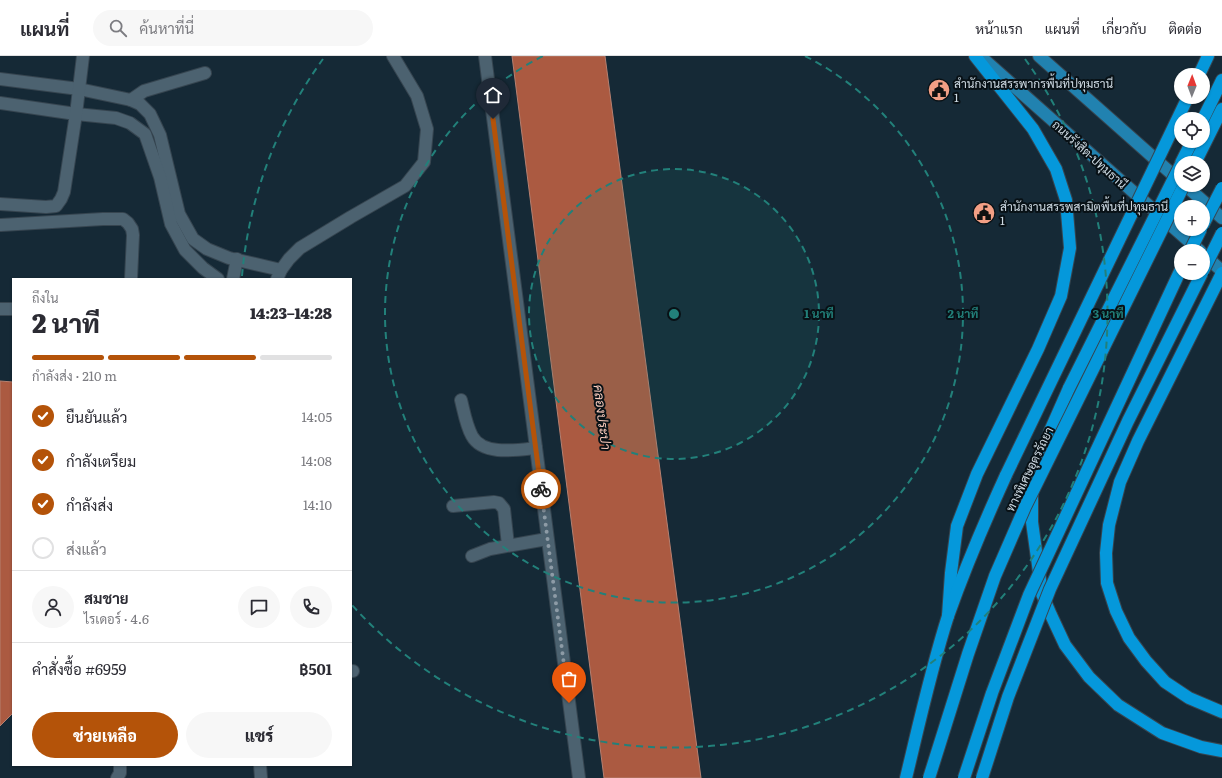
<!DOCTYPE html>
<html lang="th">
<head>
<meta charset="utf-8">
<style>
  body { margin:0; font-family:Literata,Sarabun,serif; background:#f7f7f7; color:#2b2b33; height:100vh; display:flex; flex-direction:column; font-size:15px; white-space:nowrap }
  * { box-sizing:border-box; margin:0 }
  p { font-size:13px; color:#7c7c81 }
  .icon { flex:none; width:22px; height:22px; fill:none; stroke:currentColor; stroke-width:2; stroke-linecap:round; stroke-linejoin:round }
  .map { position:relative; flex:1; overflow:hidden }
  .drawer { position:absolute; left:12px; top:222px; width:340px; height:488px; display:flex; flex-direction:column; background:#fff; border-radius:0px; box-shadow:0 1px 3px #0004 }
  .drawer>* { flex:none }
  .needle { width:26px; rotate:1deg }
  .buttons { position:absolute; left:1174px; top:12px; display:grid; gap:8px }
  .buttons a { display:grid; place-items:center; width:36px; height:36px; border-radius:50%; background:#fff; box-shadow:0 1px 3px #0004; font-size:20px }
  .pin { position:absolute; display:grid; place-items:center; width:34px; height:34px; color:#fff; margin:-41px -17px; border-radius:50% 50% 50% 0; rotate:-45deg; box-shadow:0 0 4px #0007 }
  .pin .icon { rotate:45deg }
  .courier { position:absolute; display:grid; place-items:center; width:40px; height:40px; margin:-20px; border:3px solid #b45309; border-radius:50%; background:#fff; color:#222; box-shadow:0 1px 5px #0007 }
  .summary em { font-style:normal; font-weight:800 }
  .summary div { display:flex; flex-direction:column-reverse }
  .summary { display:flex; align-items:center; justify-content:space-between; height:68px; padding:0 20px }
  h1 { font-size:26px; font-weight:800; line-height:30px }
  .bar { display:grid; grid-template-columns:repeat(4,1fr); gap:6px 4px; align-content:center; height:48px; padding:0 20px }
  .bar i { height:5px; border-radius:3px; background:#e1e1e2 }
  .bar .active { background:#b45309 }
  .bar p { grid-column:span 4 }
  .line { display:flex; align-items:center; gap:10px; padding:0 20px; border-top:1px solid #e1e1e2 }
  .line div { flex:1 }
  .round { display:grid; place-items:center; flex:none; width:42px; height:42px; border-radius:21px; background:#f7f7f7 }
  ol { padding:0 20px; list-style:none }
  li { display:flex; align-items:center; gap:12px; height:44px }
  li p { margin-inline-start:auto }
  li .icon { padding:4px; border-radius:50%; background:#b45309; color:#fff; stroke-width:4 }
  li:last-child { color:#7c7c81 }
  li i { width:22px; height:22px; border:2px solid #e1e1e2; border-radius:50% }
  .button { display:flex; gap:8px; margin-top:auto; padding:8px 20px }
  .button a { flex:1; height:46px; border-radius:24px; background:#b45309; color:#fff; font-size:16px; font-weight:800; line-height:46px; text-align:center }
  .button a+a { background:#f7f7f7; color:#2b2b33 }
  header { display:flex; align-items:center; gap:24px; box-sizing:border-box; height:56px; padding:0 20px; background:#fff; border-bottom:1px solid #e1e1e2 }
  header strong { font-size:19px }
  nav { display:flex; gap:22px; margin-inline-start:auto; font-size:14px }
  .search { width:280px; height:36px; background:#f7f7f7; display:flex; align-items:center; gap:10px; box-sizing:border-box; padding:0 14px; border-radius:22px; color:#7c7c81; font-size:15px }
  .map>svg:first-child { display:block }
  .water { fill:#ab5a41; stroke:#b58071 }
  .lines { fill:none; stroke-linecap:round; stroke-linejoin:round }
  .street-casing { stroke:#364550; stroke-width:14 }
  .primary-casing { stroke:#364550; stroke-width:14 }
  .highway-casing { stroke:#364550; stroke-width:14 }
  .street { stroke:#4c6270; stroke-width:12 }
  .primary { stroke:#2182b0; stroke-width:12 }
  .highway { stroke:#0598db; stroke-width:12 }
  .highway-bridge-casing { stroke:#364550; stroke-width:14; stroke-linecap:butt }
  .highway-bridge { stroke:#0598db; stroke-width:12 }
  .done { stroke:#8d9ba6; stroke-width:4; stroke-dasharray:0 7.2 }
  .route { stroke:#b45309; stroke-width:5 }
  .ring { fill:none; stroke:#22807a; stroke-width:2; stroke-dasharray:7 5 }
  .labels { text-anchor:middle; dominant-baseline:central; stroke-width:4; stroke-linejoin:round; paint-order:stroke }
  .poi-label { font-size:12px; fill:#cdd9e2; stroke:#081116; text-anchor:start }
  .street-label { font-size:12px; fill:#cdd9e2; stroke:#081116 }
  .water-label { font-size:13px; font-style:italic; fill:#fccdbe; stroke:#081116 }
  .centre { fill:#22807a; stroke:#081116; stroke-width:2 }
  .ring-label { font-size:12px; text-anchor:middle; font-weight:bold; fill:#22807a; stroke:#081116; stroke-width:4; stroke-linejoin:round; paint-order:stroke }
</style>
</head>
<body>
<header>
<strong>แผนที่</strong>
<div class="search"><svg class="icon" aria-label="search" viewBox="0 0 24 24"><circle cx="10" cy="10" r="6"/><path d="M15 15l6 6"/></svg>ค้นหาที่นี่</div>
<nav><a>หน้าแรก</a><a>แผนที่</a><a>เกี่ยวกับ</a><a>ติดต่อ</a></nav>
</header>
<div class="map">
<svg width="1222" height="722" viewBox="0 0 1222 722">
  <rect width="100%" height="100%" fill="#152936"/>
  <g class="water">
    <path d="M512 0H605L701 722H604Z"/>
    <path d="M0 325 13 326V657L0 670Z"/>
  </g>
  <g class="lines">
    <g class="street-casing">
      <g id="street">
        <path d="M485 0 579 722"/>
        <path d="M0 23 79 33 131 44 140 48 150 58 160 79 179 158 193 183 207 193 229 202 281 214"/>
        <path d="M131 44 144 35 205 17"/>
        <path d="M0 47 76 58 116 62 130 67 145 78 160 121 171 168 185 194 203 212 218 223"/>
        <path d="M0 148 46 151 56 150 61 143 64 136 76 58 83 0"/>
        <path d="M1 169 103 163H123L128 167 132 173 133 179 131 223"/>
        <path d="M233 223 237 203"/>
        <path d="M277 223 281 214 289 203 300 192 351 161 405 130 424 106 427 73 417 40 393 0"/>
        <path d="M1 253H13"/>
        <path d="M461 344C464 356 466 369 472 380 483 400 517 394 536 392"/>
        <path d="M453 450 494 446 499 447 504 453 508 489"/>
        <path d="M472 500 490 493 547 483"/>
        <path d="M351 615H353"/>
        <path d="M260 709 261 722"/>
        <path d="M117 722 120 717V709"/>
      </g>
    </g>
    <g class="primary-casing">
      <g id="primary">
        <path d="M980 0 1200 195"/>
        <path d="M1039 0 1181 126"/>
        <path d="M1185 129 1222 162"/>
        <path d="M1203 198 1222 215"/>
      </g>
    </g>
    <g class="highway-casing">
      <g id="highway">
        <path d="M1199 19 1208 0"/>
        <path d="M1203 63 1222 24"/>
        <path d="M1181 107 1192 85"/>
        <path d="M1195 107 1222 53"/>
        <path d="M1222 217 1138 385 1120 426 1109 469 1106 497 1107 527 1116 555 1129 582 1146 605 1165 626 1189 642 1222 656"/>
        <path d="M1069 332 1050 375 1032 434V466L1042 538 1051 559 1065 589 1089 621 1118 649 1162 677 1201 691 1222 695"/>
        <path d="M948 560 951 517 957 470 977 418 1038 293 1061 240 1070 192 1066 144 1056 113 1033 73 975 0"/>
        <path d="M906 722C919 668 931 613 948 560 965 512 985 465 1006 419"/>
      </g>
    </g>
    <use href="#street" class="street"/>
    <use href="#primary" class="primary"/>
    <use href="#highway" class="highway"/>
    <g class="highway-bridge-casing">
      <g id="highway-bridge">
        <path d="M1203 169 1222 132"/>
        <path d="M1190 195 1201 173"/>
        <path d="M1203 215 1222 177"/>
        <path d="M1069 332 1181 108"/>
        <path d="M1006 419 1188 41"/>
        <path d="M929 722 968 598 995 520 1025 451 1184 129"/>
        <path d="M964 722 992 637 1029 539 1181 213"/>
        <path d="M982 722 1008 641 1050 533 1128 365 1202 217"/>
      </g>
    </g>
    <use href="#highway-bridge" class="highway-bridge"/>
  </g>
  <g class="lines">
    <path class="done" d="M541 433 569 647"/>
    <path class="route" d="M493 63 541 433"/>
  </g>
  <circle cx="674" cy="258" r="145" fill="#22807a" fill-opacity=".12"/>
  <g class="ring">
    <circle cx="674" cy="258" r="145"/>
    <path d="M805 0A289 289 0 1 1 543 0"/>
    <path d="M242 220A434 434 0 0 1 323 3M1025 3A434 434 0 0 1 351 548"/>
  </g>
  <defs>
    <g id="civic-disc" transform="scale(1.15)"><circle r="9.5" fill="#f39f85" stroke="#081116"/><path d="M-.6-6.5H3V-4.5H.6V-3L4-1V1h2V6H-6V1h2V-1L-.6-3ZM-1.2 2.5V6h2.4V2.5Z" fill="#111"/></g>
  </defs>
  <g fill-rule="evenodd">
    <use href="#civic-disc" x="939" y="34"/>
    <use href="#civic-disc" x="984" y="157"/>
  </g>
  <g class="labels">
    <g class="poi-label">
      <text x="954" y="27">สำนักงานสรรพากรพื้นที่ปทุมธานี<tspan x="954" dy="14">1</tspan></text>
      <text x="1000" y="150">สำนักงานสรรพสามิตพื้นที่ปทุมธานี<tspan x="1000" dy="14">1</tspan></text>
    </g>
    <g class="street-label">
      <text transform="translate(1090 98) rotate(42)">ถนนรังสิต-ปทุมธานี</text>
      <text transform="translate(1029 413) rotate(-64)">ทางพิเศษอุดรรัถยา</text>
    </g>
    <g class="water-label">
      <text transform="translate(603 361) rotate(83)">คลองประปา</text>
    </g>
  </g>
  <circle cx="674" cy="258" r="6" class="centre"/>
  <g class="ring-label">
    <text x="819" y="262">1 นาที</text>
    <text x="963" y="262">2 นาที</text>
    <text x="1108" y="262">3 นาที</text>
  </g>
</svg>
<div class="buttons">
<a><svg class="needle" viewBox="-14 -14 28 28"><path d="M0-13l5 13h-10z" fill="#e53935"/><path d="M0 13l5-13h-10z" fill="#7c7c81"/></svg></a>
<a><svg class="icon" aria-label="locate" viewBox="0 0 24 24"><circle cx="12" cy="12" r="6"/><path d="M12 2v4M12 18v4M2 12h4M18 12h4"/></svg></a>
<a><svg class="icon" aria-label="layers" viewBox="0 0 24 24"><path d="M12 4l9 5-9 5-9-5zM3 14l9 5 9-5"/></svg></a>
<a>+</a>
<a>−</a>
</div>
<div class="pin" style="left:569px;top:647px;background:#ea580c"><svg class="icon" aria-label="bag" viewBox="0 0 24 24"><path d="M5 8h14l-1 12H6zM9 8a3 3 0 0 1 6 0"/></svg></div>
<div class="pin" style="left:493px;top:63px;background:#1f2937"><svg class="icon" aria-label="home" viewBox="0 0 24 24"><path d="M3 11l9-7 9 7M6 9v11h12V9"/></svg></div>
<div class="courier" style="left:541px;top:433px"><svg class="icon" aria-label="bike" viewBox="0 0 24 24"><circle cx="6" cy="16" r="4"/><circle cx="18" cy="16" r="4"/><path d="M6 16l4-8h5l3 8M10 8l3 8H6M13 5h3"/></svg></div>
<section class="drawer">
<div class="summary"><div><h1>2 นาที</h1><p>ถึงใน</p></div><em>14:23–14:28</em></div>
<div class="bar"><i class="active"></i><i class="active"></i><i class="active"></i><i></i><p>กำลังส่ง · 210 m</p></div>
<ol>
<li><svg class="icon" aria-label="check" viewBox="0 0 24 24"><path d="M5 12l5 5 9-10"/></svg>ยืนยันแล้ว<p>14:05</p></li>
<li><svg class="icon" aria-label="check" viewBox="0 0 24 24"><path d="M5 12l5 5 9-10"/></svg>กำลังเตรียม<p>14:08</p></li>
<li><svg class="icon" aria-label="check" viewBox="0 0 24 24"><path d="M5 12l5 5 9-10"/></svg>กำลังส่ง<p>14:10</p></li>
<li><i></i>ส่งแล้ว</li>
</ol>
<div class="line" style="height:72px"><a class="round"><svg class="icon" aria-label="person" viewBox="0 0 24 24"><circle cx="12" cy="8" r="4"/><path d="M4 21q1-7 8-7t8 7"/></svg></a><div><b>สมชาย</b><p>ไรเดอร์ · 4.6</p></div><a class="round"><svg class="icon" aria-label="chat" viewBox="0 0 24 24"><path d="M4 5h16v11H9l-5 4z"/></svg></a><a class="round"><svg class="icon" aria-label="phone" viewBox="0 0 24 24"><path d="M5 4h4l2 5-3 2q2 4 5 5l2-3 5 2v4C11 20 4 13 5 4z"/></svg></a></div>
<div class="line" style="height:52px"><div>คำสั่งซื้อ #6959</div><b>฿501</b></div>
<div class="button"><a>ช่วยเหลือ</a><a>แชร์</a></div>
</section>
</div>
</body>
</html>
